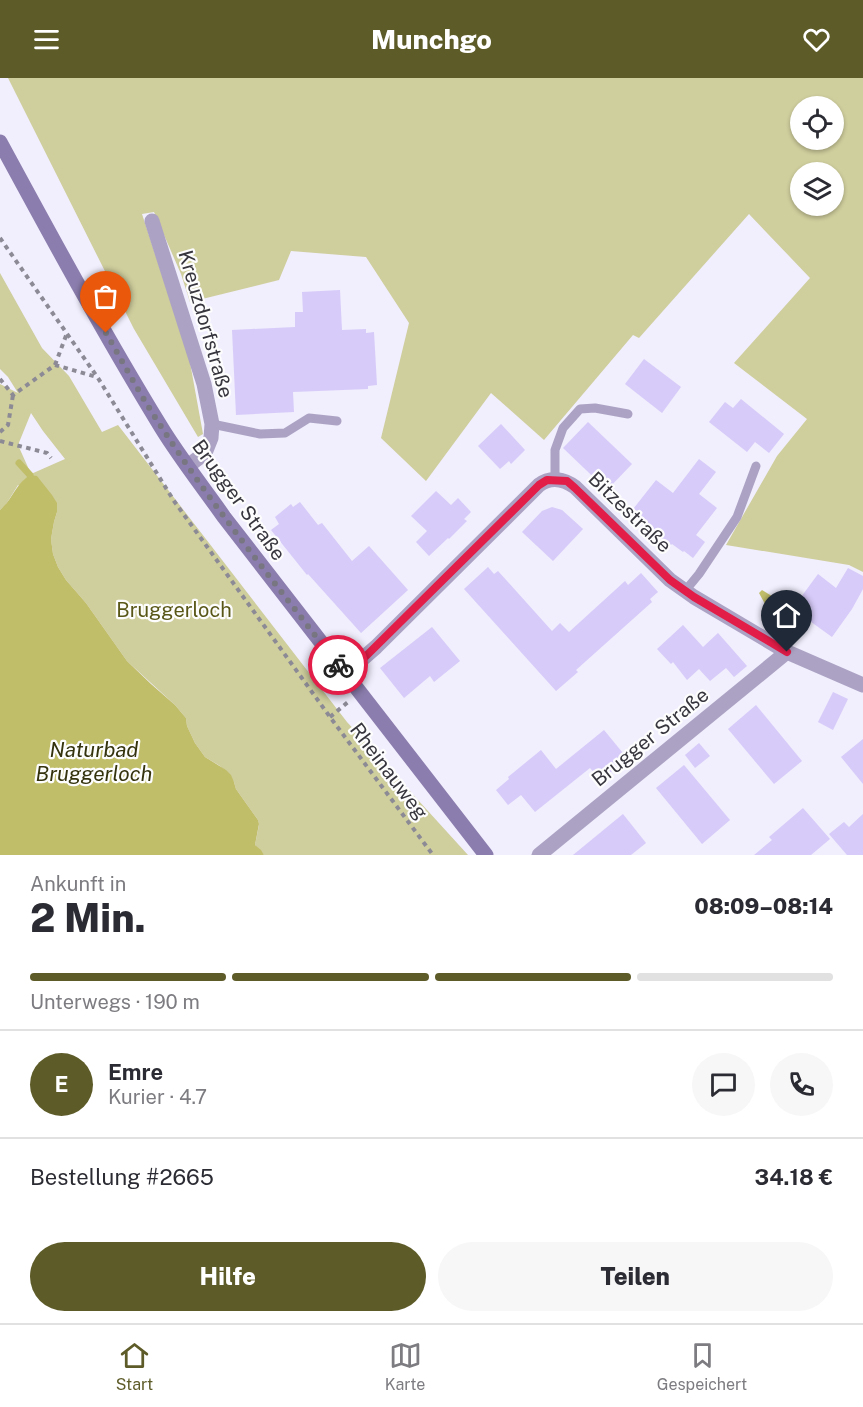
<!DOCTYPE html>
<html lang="de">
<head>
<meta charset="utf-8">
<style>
  body { margin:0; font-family:"Public Sans",sans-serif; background:#f7f7f7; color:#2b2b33; height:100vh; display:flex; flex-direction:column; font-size:22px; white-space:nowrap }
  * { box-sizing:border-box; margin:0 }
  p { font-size:20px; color:#7c7c81 }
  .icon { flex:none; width:33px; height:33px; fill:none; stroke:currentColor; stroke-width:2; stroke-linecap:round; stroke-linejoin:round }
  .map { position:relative; height:777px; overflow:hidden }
  .sheet { display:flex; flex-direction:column; background:#fff; flex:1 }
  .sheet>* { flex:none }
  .tools { position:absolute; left:790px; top:18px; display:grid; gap:12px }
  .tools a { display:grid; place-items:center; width:54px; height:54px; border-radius:50%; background:#fff; box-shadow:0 2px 4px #0004; font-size:30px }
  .pin { position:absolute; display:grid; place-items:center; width:51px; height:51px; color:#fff; margin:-62px -26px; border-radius:50% 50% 50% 0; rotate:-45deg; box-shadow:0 0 6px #0007 }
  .pin .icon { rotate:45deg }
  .courier { position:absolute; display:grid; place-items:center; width:60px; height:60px; margin:-30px; border:4px solid #e11d48; border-radius:50%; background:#fff; color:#222; box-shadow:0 2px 8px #0007 }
  .headline em { font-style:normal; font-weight:800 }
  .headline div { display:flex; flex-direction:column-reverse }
  .headline { display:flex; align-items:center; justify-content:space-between; height:102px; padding:0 30px }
  h1 { font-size:39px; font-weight:800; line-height:45px }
  .bar { display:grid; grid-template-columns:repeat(4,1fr); gap:9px 6px; align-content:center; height:72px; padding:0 30px }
  .bar i { height:8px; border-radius:4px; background:#e1e1e2 }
  .bar .current { background:#5d5b28 }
  .bar p { grid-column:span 4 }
  .line { display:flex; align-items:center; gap:15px; padding:0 30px; border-top:2px solid #e1e1e2 }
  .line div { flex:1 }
  .round { display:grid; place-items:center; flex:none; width:63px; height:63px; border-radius:32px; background:#f7f7f7 }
  .cta { display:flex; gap:12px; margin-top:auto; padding:12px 30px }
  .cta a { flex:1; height:69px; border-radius:36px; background:#5d5b28; color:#fff; font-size:24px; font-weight:800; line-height:69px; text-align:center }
  .cta a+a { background:#f7f7f7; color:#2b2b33 }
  header { display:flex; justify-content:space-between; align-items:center; height:78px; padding:0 30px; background:#5d5b28; color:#fff; font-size:27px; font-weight:800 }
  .tabs { display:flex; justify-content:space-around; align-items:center; height:84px; border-top:2px solid #e1e1e2; background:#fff; font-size:16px; color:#7c7c81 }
  .tabs a { display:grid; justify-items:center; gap:3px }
  .tabs .current { color:#5d5b28 }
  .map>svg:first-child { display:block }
  .green { fill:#cfce9d; fill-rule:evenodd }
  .water { fill:#c1be6a }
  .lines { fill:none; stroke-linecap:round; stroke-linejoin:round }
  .stream { stroke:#c1be6a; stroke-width:7 }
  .building { fill:#d7cbf9 }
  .path { stroke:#8c8a95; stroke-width:4; stroke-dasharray:4.5 4.5; stroke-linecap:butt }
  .service { stroke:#aca3c4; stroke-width:9 }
  .minor { stroke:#aca3c4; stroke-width:15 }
  .secondary { stroke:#8b7dad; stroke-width:15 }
  .done { stroke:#787680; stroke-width:6; stroke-dasharray:0 10.8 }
  .route { stroke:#e11d48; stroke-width:8 }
  .labels { text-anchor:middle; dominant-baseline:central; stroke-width:4.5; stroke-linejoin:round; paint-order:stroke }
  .street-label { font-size:20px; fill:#37353d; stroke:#fdfdfd }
  .park-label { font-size:20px; fill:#595718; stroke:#fdfdfd }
  .water-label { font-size:21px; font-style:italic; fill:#34330e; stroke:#fdfdfd }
</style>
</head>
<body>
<header><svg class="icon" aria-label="menu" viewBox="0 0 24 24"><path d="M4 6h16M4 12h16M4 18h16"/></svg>Munchgo<svg class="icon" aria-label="heart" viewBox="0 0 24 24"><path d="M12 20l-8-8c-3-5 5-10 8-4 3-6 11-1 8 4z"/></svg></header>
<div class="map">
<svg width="863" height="777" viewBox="0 0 863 777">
  <rect width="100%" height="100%" fill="#f1eefd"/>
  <g class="green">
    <path d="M8 0H863V494L849 487 726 467 777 378 807 341 734 285 810 200 749 136 639 260 633 257 544 362 491 315 426 403 381 360 409 245 366 179 291 173 279 202 190 224 181 196 154 134 142 136 189 279 203 356 198 359 134 251ZM801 28H834V62H801ZM801 94H834V128H801Z"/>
    <path d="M0 195 42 270 69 298 102 354 118 347 347 644 468 777H264C261 773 258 771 255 767L259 747 258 742 236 711 234 704 220 688 205 679 195 665 187 648 186 640 175 627 127 583 86 525 66 502 58 489 53 476 51 461 54 444 57 434 18 407 5 428 0 432V306L18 315 8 299 0 291ZM31 335 43 353 65 381 31 396 18 367Z"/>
  </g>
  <g class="water">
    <path d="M30 397 37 398 52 417 57 425V434L54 444 51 461 53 476 58 489 66 502 86 525 127 583 151 606 175 627 186 640 187 648 195 665 205 679 226 692 231 697 234 704 236 711 258 742 259 746 255 767 261 772 264 777H0V432C13 421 14 408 30 397Z"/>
    <path d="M762 512 775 520 784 531 783 536 780 540C773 538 771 536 771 530L766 528 759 515Z"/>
  </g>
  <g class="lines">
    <path class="stream" d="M19 385 30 397"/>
  </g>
  <g class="building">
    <path d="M340 212 342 252 366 251V255L374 254 377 307 368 308V311L293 314 294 334 236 337 232 252 295 249V234H303L302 214Z"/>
    <path d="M644 281 681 309 662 335 625 306Z"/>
    <path d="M741 321 784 356 769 375 755 364 747 374 709 344 725 324 733 330Z"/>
    <path d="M588 344 632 386 607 412 563 370Z"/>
    <path d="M501 346 525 372 511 386 509 383 500 391 478 368Z"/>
    <path d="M699 381 716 394 699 416 717 430 696 457 705 464 693 480 684 473 683 474 672 466 671 467 630 435 656 402 673 415Z"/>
    <path d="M436 413 451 427 458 420 471 434 464 441 467 443 449 461 448 460 429 478 416 464 427 453 411 438Z"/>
    <path d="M300 424 318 447 322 445 352 483 369 468 408 512 361 555 308 496 307 497 271 452 279 446 275 439 291 426 293 429Z"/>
    <path d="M552 429 562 432 583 451 553 483 522 454 542 433Z"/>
    <path d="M488 489 494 496 498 493 552 553 560 545 569 554 625 503 628 507 641 495 658 514 650 521 652 524 576 592 578 594 556 613 464 511Z"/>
    <path d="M848 490 863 498V511L852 531 832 559 807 541 810 536 796 526 818 496 836 510Z"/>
    <path d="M683 547 703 569 718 555 747 588 734 599 726 590 710 603 699 591 687 602 673 584 671 586 657 571Z"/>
    <path d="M432 549 460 583 434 604 430 598 404 620 380 590Z"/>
    <path d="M833 614 848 621 833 652 818 644Z"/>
    <path d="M756 627 802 683 774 706 728 651Z"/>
    <path d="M604 652 627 680 601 703 590 690 535 734 521 717 508 727 496 712 509 701 508 699 541 672 556 691Z"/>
    <path d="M863 661V706L841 679Z"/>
    <path d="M699 665 710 678 695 690 685 677Z"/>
    <path d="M684 687 730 742 702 766 656 710Z"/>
    <path d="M803 730 830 761 811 777H754L772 762 769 759Z"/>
    <path d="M623 736 646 765 631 777H573Z"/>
    <path d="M863 736V777H847L829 756 844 744 849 749Z"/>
  </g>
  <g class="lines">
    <g class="path">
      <path d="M0 160 98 300 174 423 330 639 433 777"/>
      <path d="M55 287 67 255"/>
      <path d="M0 301 13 317 55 287 97 299"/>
      <path d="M0 354 8 347 13 317"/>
      <path d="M0 363 47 375 51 380"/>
      <path d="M330 639 348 624"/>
    </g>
    <g class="service">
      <path d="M212 346 260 356 285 355 309 340 337 343"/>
      <path d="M555 401V372L563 350 580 331 595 330 628 336"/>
      <path d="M685 513 699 496 737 439 756 388"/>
    </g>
    <g class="minor">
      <path d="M152 143 204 306 212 346 211 360 205 375 188 388"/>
      <path d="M345 596 376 569 539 407C551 398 564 401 575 409L670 502 694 519 787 574 863 607"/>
      <path d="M539 777 787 574"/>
    </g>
    <path class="secondary" d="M0 64C52 160 104 256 161 349 180 380 203 409 224 439L486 777"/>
  </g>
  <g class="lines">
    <path class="done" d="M106 255C125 288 143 322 164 353 217 434 279 510 338 587"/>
    <path class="route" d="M338 587 345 596 362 582 539 407 547 402 567 403 575 410 670 502 694 519 787 574"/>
  </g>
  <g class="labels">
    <g class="street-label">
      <text transform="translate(206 246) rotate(74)">Kreuzdorfstraße</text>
      <text transform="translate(239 422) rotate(54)">Brugger Straße</text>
      <text transform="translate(630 434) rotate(44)">Bitzestraße</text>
      <text transform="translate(650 659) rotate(-39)">Brugger Straße</text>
      <text transform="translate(389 693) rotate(53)">Rheinauweg</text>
    </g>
    <g class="park-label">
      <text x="174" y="532">Bruggerloch</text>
    </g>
    <g class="water-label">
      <text x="94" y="671">Naturbad<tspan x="94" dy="24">Bruggerloch</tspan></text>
    </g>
  </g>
</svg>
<div class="tools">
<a><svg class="icon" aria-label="locate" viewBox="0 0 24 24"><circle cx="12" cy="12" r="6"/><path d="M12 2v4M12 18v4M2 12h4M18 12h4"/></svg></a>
<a><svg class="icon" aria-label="layers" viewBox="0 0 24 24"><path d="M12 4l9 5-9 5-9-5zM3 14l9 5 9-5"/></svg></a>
</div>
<div class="pin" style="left:106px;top:255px;background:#ea580c"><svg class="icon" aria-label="bag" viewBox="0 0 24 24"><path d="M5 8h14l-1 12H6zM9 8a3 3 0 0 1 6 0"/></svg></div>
<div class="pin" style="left:787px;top:574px;background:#1f2937"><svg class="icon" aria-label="home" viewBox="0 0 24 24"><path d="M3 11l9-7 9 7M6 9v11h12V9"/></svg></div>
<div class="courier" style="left:338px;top:587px"><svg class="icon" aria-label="bike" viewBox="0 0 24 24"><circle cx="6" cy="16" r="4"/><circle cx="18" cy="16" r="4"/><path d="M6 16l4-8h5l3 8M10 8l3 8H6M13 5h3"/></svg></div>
</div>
<section class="sheet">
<div class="headline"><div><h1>2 Min.</h1><p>Ankunft in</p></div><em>08:09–08:14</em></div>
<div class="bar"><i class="current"></i><i class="current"></i><i class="current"></i><i></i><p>Unterwegs · 190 m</p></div>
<div class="line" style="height:108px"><b class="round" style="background:#5d5b28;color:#fff">E</b><div><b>Emre</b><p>Kurier · 4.7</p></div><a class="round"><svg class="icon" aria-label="chat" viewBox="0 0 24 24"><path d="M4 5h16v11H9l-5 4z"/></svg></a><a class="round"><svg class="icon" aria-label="phone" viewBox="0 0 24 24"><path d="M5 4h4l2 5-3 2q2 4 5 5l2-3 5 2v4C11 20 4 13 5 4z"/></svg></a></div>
<div class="line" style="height:78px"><div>Bestellung #2665</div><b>34.18 €</b></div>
<div class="cta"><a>Hilfe</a><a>Teilen</a></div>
</section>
<nav class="tabs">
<a class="current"><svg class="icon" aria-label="home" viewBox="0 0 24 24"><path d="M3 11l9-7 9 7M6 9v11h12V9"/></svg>Start</a>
<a><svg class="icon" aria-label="map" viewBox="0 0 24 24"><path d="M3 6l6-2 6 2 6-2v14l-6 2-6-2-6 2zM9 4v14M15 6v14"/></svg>Karte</a>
<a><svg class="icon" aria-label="saved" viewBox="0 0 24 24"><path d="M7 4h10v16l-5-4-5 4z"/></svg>Gespeichert</a>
</nav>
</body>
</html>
